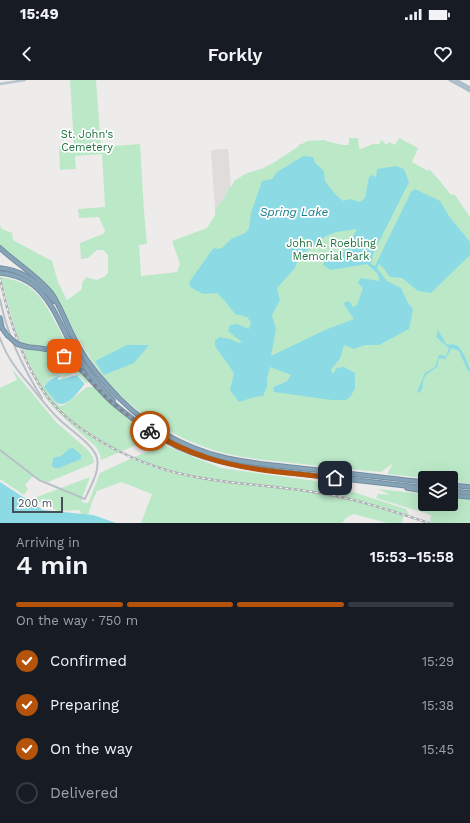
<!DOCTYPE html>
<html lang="en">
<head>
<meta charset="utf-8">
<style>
  body { margin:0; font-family:"Work Sans",sans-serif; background:#20242c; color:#f1f3f6; height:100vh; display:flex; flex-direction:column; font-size:15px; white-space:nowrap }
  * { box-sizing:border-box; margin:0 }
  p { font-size:13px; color:#9ea1a6 }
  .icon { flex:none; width:22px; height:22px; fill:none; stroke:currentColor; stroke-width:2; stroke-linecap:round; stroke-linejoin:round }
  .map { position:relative; height:443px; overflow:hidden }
  .sheet { display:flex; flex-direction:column; background:#171b24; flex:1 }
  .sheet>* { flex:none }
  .controls { position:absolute; left:418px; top:391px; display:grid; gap:8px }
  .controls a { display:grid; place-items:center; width:40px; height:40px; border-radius:4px; background:#171b24; box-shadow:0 4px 16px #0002; font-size:20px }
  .scale { position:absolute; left:12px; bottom:10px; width:51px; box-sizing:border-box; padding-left:4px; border:2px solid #455057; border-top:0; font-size:11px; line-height:14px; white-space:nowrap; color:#455057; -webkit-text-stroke:3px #fff; paint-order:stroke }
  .pin { position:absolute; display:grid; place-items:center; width:34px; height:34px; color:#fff; margin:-17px; border-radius:8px; box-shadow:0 2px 6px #0006 }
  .courier { position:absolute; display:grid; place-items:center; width:40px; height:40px; margin:-20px; border:3px solid #b45309; border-radius:50%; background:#fff; color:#222; box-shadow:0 1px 5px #0007 }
  .summary em { font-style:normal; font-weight:600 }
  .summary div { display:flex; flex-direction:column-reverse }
  .summary { display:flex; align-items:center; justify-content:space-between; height:68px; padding:0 16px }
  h1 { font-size:26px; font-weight:600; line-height:30px }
  .bar { display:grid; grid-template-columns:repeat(4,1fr); gap:6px 4px; align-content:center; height:48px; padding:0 16px }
  .bar i { height:5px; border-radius:3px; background:#363941 }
  .bar .current { background:#b45309 }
  .bar p { grid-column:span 4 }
  ol { padding:0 16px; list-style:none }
  li { display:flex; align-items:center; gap:12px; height:44px }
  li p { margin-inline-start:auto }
  li .icon { padding:4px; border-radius:50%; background:#b45309; color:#fff; stroke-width:4 }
  li:last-child { color:#9ea1a6 }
  li i { width:22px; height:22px; border:2px solid #363941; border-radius:50% }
  .status { display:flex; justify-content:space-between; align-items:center; height:28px; padding:0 20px; background:#171b24; direction:ltr }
  .status svg { height:11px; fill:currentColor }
  header { display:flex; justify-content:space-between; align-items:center; height:52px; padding:0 16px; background:#171b24; font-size:18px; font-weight:600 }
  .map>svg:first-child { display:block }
  .education { fill:#dfdcdc }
  .green { fill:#bbe9c8; fill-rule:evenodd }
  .water { fill:#8cdae3; fill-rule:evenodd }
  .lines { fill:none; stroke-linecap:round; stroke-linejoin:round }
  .motorway-casing { stroke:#718ea2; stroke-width:5.5 }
  .tertiary { stroke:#b7c1c7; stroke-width:2 }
  .secondary { stroke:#b8c4cc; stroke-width:2.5 }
  .primary { stroke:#acbdc8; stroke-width:3 }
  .motorway { stroke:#86a3b7; stroke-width:3.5 }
  .rail-casing { stroke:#aeb1b5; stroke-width:2.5 }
  .rail { stroke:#fff; stroke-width:1; stroke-dasharray:3; stroke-linecap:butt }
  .motorway-bridge-casing { stroke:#718ea2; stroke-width:5.5; stroke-linecap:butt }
  .motorway-bridge { stroke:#86a3b7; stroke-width:3.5 }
  .done { stroke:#80868b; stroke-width:4; stroke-dasharray:0 7.2 }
  .route { stroke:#b45309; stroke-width:5 }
  .labels { text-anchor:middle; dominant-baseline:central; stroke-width:3.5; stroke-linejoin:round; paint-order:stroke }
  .park-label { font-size:11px; fill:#1d713e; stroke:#fff }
  .water-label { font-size:12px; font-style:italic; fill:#167e8a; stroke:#fff }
</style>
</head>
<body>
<div class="status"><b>15:49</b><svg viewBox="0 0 49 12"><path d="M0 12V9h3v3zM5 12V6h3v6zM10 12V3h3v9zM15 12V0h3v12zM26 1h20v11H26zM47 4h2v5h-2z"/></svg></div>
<header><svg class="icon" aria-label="back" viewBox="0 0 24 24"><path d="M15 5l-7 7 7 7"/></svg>Forkly<svg class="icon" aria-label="heart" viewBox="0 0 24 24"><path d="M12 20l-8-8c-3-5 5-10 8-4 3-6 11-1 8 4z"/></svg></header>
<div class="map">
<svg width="470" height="443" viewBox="0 0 470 443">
  <rect width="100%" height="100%" fill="#eeebeb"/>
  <path class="education" d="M227 69H228L231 106 229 107 227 114 220 125 215 129 211 71 212 70Z"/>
  <g class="green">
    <path d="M70 0H96L101 67 140 64 144 131 147 164 139 165 141 196 177 192 180 184 172 161 207 148 215 135V129C221 123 227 116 229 107L232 106 234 101 247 93 261 89 273 83 299 66V64H302L307 61 326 60V61L343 65H349V58H358L359 68 361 69 373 64H380V60L384 62 385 64H388L389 62 395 65 399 58 418 68 412 82 428 91 429 89 440 101 450 114 455 115 470 137V404L451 401V398H425L387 394 392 385V384L381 392C349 389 316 386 284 382 264 380 244 378 224 373 172 359 125 328 94 284 84 269 75 253 66 237 62 230 59 222 54 216 46 207 35 196 24 191V187L0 166V145L2 149 12 153 13 160 52 181 58 202 67 220 82 209V203L86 197 96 200 104 197 108 193V175L103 170H97L88 178 81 179 80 163 103 154 105 151 99 137 79 138 78 129 105 127 102 74 75 76 76 89 60 90 59 66H74ZM341 278 331 290 333 294 273 307 287 301Z"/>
    <path d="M0 197C10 199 21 201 29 207 43 217 50 233 58 247 64 259 70 271 78 283L76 284 59 273 88 301 87 304 75 292 60 300 66 293 51 298 44 305 59 326 64 325 87 307H95C112 325 127 340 148 354L146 355 141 363 101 380 100 374 96 367 66 340 54 328 45 317 33 295 35 294 28 281 18 258Z"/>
    <path d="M12 289 56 342 88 370C91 374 94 378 94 383L48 402 32 397 25 405 28 409 24 415 0 399V308L17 300Z"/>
    <path d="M164 365 221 388 263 394 331 403V405L406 429 409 435 404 434 402 443H387L354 434 346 438 342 443H141L152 414 121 402 97 411 92 422 88 435 83 436 79 430 58 431 39 422 37 417 90 397 82 418V421L84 423H87L89 421 100 393 134 377Z"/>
    <path d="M378 409 425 414V424H451V415L470 417V443H432L430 442 431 435 376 418 378 414 390 415Z"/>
  </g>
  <g class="water">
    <path d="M303 76 313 77 315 83 324 91 325 101 335 114 343 121 350 119 360 122 365 118 369 97 371 95 376 97 377 89 396 86 404 89 409 102 373 174 371 184 375 186 411 112 415 109 440 121 449 136 470 162V175L431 213 418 211 402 198 390 197 384 189 379 184 377 188 387 201 401 208 408 223 413 229 409 249 379 265H365L354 269 344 265 340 279 331 290 333 294 337 288 344 287 355 293V308L351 316 346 320H332L274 312 273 307 287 301 291 295 278 290 270 287 267 298V307L263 316 254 317 239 322 230 310 234 293 215 266V261L219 257 230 259 239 263 242 262 228 251 230 245 237 244 249 249 251 242 247 237 235 234 224 220 217 213 203 214 192 208 189 205 190 201 212 170 215 168 218 169 222 168 231 159 245 153 249 149 251 133 262 101 272 99 277 92ZM357 149 342 175 326 178 323 185 331 190 367 184 378 194 379 201 360 198 358 203 363 208 357 225 353 227 349 221 343 223 354 239 325 250 271 276 276 249 272 235 280 220 277 208 295 188 299 177 326 156 336 152Z"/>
    <path d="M438 250 446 264C449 265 453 264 456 265 462 268 470 286 470 292L468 291 459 271 452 268 445 279 439 278 437 287C431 291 425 294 423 301 422 308 424 307 419 313L417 312 425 293 435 287 439 275 446 276 449 268 436 257Z"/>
    <path d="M127 265H149L134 283 104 295 95 281Z"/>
    <path d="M64 295 57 298 59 300 77 295 84 303V305C78 312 67 328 57 323L44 307C48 299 56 296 64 295Z"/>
    <path d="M73 368 81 375V379L59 388H55L52 386 53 378 61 376 69 369Z"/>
    <path d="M0 402 43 430 93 435 116 443H0Z"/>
  </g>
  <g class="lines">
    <g class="motorway-casing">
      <g id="motorway">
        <path d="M0 168C16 183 39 197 52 214 60 226 65 240 71 252 80 272 92 289 107 305 138 341 179 367 226 378 253 384 280 386 307 389 347 393 386 398 425 402"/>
        <path d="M0 188C23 190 40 203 54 221"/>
        <path d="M0 193C46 197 54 234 73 268 84 287 97 304 113 320"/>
        <path d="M0 238 2 248 7 255"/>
        <path d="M28 267C37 268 46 268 55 272 78 281 95 307 113 323 133 340 155 356 178 367 220 386 266 390 311 395 349 399 387 404 425 408"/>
        <path d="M451 405 470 407"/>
        <path d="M407 408 425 411"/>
        <path d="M451 411 470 413"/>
        <path d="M451 415 470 417"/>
      </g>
    </g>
    <g class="tertiary">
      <path d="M0 219C7 255 23 288 42 318"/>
      <path d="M0 258C6 276 17 290 29 304 39 316 48 329 59 339 70 350 94 365 97 378 100 392 90 407 85 419L39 400 0 370"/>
    </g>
    <path class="secondary" d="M0 4 25 0"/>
    <g class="primary">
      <path d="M450 0 470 11"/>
      <path d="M456 0 470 8"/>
    </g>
    <use href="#motorway" class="motorway"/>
    <g class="rail-casing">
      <path id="rail" d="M0 199C9 240 23 285 49 319 61 334 76 346 92 356 125 377 157 390 196 397 238 405 282 406 325 414 360 420 395 432 429 443"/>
    </g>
    <use href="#rail" class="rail"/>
    <g class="motorway-bridge-casing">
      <path id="motorway-bridge" d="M7 255 17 264 28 267"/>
    </g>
    <use href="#motorway-bridge" class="motorway-bridge"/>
  </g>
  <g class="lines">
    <path class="done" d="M64 276C80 288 92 303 106 317 120 330 135 341 150 351"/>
    <path class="route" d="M150 351C168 362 186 371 205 377 245 391 293 393 335 398"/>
  </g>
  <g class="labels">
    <g class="park-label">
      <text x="87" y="54">St. John's<tspan x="87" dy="13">Cemetery</tspan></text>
      <text x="331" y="163">John A. Roebling<tspan x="331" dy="13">Memorial Park</tspan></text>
    </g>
    <g class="water-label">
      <text x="294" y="132">Spring Lake</text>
    </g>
  </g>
</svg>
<div class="controls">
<a><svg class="icon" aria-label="layers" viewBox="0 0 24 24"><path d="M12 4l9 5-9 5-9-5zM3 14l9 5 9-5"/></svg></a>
</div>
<div class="scale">200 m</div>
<div class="pin" style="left:64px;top:276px;background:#ea580c"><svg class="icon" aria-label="bag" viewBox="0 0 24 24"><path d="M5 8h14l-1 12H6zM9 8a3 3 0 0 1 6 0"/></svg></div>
<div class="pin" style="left:335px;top:398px;background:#1f2937"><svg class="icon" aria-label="home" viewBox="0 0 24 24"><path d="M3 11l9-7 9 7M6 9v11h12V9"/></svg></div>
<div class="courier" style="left:150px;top:351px"><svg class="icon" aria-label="bike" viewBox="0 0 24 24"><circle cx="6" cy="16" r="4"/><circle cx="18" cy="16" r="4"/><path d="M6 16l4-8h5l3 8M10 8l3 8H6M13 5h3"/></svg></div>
</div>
<section class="sheet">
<div class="summary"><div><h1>4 min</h1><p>Arriving in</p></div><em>15:53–15:58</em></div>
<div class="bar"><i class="current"></i><i class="current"></i><i class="current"></i><i></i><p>On the way · 750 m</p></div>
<ol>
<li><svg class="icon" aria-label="check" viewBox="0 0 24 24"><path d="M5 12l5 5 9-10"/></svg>Confirmed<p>15:29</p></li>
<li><svg class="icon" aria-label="check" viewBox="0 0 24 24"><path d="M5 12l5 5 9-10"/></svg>Preparing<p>15:38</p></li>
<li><svg class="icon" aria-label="check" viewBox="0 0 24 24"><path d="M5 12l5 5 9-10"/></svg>On the way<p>15:45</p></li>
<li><i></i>Delivered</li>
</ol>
</section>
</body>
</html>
